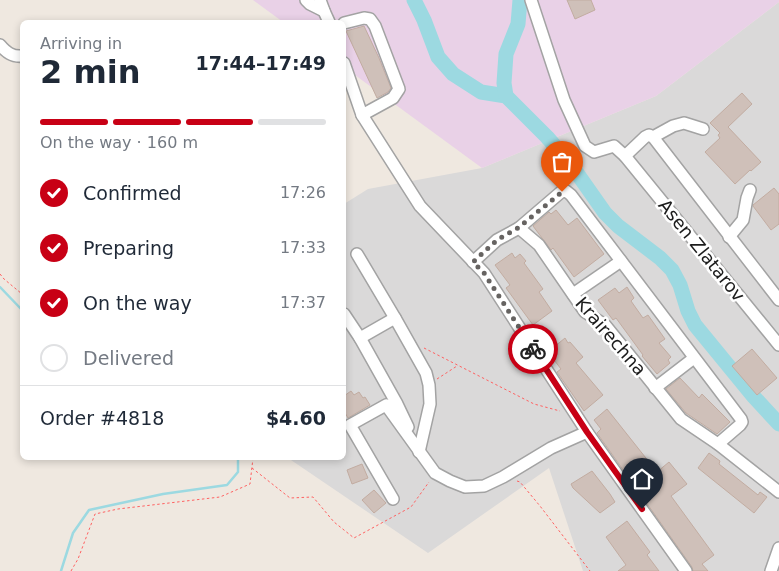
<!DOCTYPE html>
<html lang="en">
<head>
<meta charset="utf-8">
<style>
  body { margin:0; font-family:"DejaVu Sans",sans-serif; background:#f6f6f7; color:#1f2937; height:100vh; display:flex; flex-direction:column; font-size:19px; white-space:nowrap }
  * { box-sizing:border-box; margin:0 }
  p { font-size:16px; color:#747a83 }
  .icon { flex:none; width:28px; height:28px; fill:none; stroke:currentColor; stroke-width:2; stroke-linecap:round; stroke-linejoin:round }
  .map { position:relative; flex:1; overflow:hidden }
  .panel { position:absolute; left:20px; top:20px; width:326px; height:440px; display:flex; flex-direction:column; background:#fff; border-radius:8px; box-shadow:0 2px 8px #0003 }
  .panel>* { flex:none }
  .pin { position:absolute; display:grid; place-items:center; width:42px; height:42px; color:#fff; margin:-51px -21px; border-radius:50% 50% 50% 0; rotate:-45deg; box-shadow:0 0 5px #0007 }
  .pin .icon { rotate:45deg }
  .courier { position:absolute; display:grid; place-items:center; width:50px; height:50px; margin:-25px; border:4px solid #c80015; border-radius:50%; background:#fff; color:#222; box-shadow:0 1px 6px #0007 }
  .summary em { font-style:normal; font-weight:700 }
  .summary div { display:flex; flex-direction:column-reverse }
  .summary { display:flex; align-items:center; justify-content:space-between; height:85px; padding:0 20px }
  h1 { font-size:32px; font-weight:700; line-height:38px }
  .bar { display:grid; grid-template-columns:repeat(4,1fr); gap:8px 5px; align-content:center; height:60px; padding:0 20px }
  .bar i { height:6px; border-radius:4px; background:#e0e1e3 }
  .bar .on { background:#c80015 }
  .bar p { grid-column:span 4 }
  .line { display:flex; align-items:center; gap:12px; padding:0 20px; border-top:1px solid #e0e1e3 }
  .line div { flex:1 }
  ol { padding:0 20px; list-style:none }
  li { display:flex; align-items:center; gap:15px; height:55px }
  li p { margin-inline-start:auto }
  li .icon { padding:5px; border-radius:50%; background:#c80015; color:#fff; stroke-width:4 }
  li:last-child { color:#747a83 }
  li i { width:28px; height:28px; border:2px solid #e0e1e3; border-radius:50% }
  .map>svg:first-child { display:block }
  .residential { fill:#dad9d9 }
  .industrial { fill:#e9d1e7 }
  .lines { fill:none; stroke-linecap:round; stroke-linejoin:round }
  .stream { stroke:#9cd9e1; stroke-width:2.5 }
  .river { stroke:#9cd9e1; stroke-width:15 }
  .building { fill:#cfc0b9; stroke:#c2aca1 }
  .minor-casing { stroke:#a3a3a3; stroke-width:14 }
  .path { stroke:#ff6161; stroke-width:1; stroke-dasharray:2.5 2.5; stroke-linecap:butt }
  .minor { stroke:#fff; stroke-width:11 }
  .done { stroke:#666361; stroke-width:5; stroke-dasharray:0 9 }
  .route { stroke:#c80015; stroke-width:6 }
  .labels { text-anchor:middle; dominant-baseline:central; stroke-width:5; stroke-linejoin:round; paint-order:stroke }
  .street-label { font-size:18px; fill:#1c1c1c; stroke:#fff }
</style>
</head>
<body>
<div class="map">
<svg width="779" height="571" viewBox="0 0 779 571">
  <rect width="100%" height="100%" fill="#efe8e0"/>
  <path class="residential" d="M779 2V571H583L549 468 428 553 288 458H344V204L368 189 482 168 656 96Z"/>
  <path class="industrial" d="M253 0H779V2L656 96 482 168 344 67V22H283Z"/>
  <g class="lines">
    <g class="stream">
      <path d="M0 287 22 310"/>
      <path d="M61 571 73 533 89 510 163 494 227 485 238 472V458"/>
    </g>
    <g class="river">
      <path d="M414 0 424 20 438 57 453 74 481 92 506 96 547 137 572 166 605 213 618 226 660 258 672 270 680 285 688 311 695 325 754 397 779 424"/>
      <path d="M506 96 504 83 506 54 518 24 520 0"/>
    </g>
  </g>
  <g class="building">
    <path d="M567 0H591L595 10 575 19Z"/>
    <path d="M364 26 379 58 391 88 388 92 377 98 346 31Z"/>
    <path d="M742 93 752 104 728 127 761 162 751 171 750 170 735 184 705 152 720 138 718 135 720 133 710 123Z"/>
    <path d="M774 188 779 194V224L771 230 753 206V205Z"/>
    <path d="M556 210 568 225 577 218 604 254 574 277 553 248 551 250 533 226 549 212 551 214Z"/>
    <path d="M512 253 515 258 520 254 526 261 524 263 543 289 539 292 552 311 533 325 506 288 510 285 495 265Z"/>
    <path d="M627 287 634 298 631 301 643 318 648 315 665 339 659 343 671 357 668 360 670 363 657 374 642 356 643 355 616 318 613 320 598 300 615 288 619 293Z"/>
    <path d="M565 338 568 343 570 342 583 357 576 363 603 395 584 411 557 372 561 369 548 352Z"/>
    <path d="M752 349 777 378 757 395 732 366Z"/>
    <path d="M680 378 699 398 702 394 730 422 717 434 686 413 666 389Z"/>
    <path d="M351 391 354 395 359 392 363 398 365 397 370 405 348 418 344 411V396Z"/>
    <path d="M607 409 657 472 669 462 687 484 671 496 714 555 702 564 708 571H693L692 567 597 433 601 429 594 420Z"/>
    <path d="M709 453 720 461 719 464 758 495 760 492 767 497 754 513 698 468Z"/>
    <path d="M362 464 368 478 352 484 347 470Z"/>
    <path d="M592 471 610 494 615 502 600 513 573 488 571 484Z"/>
    <path d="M374 490 386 503 374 513 362 500Z"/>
    <path d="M627 521 650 552 647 555 659 571H618L626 565 606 537Z"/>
  </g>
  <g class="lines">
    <g class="minor-casing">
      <g id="minor">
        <path d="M306 0 310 4 324 11"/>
        <path d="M320 0 324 11 329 22"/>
        <path d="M531 0 564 100 585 146 594 152 614 146 625 156 645 137 649 135 653 137 779 300"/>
        <path d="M344 23 364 18 370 19 375 26 399 89 393 98 362 115"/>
        <path d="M0 45C6 52 12 57 22 56"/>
        <path d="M344 63 362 115 420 206 484 273 587 432 686 571"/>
        <path d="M653 137 673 126 684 123 703 129"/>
        <path d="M625 156 779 345"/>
        <path d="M519 228 561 192 566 191 571 195 741 419 742 422 740 425 718 444"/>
        <path d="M729 237 743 220 747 198 750 190"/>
        <path d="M357 254 395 318 426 373 429 385 430 404 419 452"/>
        <path d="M473 262 497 240 519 228 539 245 585 312 605 325 681 419 718 444 779 492"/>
        <path d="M573 294 621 261"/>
        <path d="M344 314 360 338 395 318"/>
        <path d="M360 338 397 404 408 427"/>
        <path d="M655 388 694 358"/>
        <path d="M393 499 350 425 386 405 435 473 450 481 465 487 484 486 503 477 551 448 587 432"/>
        <path d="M771 571 779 548"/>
      </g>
    </g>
    <g class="path">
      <path d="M0 274 4 279 22 294"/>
      <path d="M424 348 534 404 560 411"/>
      <path d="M437 379 457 366"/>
      <path d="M252 468 290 498 313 497 334 522 354 538 411 507 429 482"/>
      <path d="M517 481 520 482 540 506 590 571"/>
      <path d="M71 571 78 559 95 514 118 509 220 497 250 484 253 458"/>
    </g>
    <use href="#minor" class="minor"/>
  </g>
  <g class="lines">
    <path class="done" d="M533 349 484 273 473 262 497 240 518 228 562 192"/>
    <path class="route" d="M533 349 587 432 642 509"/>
  </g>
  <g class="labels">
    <g class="street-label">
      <text transform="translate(702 250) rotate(51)">Asen Zlatarov</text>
      <text transform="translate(611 336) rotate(49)">Krairechna</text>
    </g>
  </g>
</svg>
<div class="pin" style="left:562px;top:192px;background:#ea580c"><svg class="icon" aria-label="bag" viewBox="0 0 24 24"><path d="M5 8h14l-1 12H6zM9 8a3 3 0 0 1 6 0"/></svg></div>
<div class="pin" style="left:642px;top:509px;background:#1f2937"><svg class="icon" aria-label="home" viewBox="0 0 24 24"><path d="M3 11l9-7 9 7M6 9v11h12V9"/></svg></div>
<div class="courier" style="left:533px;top:349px"><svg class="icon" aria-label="bike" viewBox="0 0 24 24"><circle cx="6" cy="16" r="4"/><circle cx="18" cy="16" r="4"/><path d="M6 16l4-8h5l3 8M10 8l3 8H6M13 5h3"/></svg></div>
<section class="panel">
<div class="summary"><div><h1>2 min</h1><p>Arriving in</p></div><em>17:44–17:49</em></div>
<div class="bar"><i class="on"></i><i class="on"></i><i class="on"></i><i></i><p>On the way · 160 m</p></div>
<ol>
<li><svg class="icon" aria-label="check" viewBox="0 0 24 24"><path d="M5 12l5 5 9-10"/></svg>Confirmed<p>17:26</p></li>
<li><svg class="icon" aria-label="check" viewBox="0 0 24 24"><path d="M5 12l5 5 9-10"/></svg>Preparing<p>17:33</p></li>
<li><svg class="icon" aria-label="check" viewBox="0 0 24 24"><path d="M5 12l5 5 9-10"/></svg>On the way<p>17:37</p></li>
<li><i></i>Delivered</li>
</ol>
<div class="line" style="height:65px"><div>Order #4818</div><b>$4.60</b></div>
</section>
</div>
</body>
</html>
